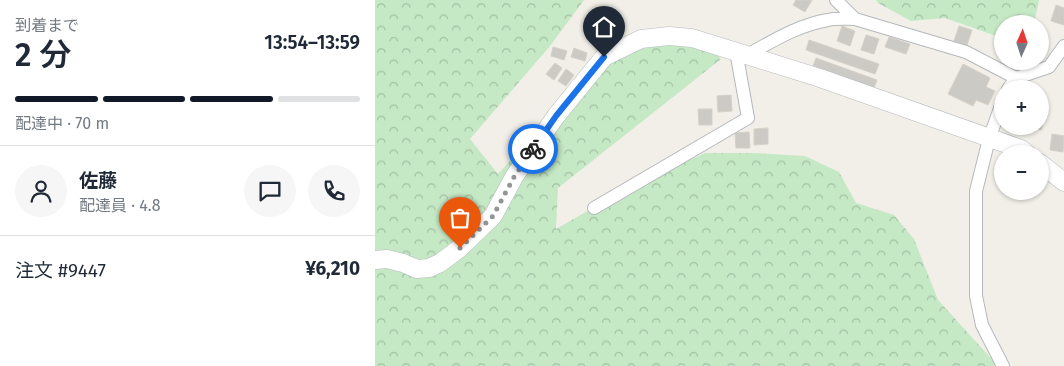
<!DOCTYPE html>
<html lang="ja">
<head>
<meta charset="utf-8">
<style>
  body { margin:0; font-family:"Fira Sans","Noto Sans JP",sans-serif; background:#f6f6f7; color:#1f2937; height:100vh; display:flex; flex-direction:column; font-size:19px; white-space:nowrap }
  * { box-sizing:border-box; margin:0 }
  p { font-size:16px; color:#747a83 }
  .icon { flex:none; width:28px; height:28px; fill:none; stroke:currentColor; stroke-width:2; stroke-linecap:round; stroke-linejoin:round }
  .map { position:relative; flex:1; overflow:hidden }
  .panel { display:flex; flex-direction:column; background:#fff; width:375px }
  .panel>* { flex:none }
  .needle { width:32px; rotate:3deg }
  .buttons { position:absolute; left:619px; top:15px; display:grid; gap:10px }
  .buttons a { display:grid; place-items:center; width:55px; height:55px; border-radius:50%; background:#fff; box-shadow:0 1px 4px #0004; font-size:25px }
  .pin { position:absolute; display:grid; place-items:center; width:42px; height:42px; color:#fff; margin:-51px -21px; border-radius:50% 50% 50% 0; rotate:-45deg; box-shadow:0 0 5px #0007 }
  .pin .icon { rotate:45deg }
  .courier { position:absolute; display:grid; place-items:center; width:50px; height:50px; margin:-25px; border:4px solid #1a73e8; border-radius:50%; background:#fff; color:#222; box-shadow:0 1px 6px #0007 }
  .headline em { font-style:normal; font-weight:600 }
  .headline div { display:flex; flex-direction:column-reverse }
  .headline { display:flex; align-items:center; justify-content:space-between; height:85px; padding:0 15px }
  h1 { font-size:32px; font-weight:600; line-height:38px }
  .bar { display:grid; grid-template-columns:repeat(4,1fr); gap:8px 5px; align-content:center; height:60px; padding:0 15px }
  .bar i { height:6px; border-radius:4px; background:#e0e1e3 }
  .bar .selected { background:#111827 }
  .bar p { grid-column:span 4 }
  .line { display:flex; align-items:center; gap:12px; padding:0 15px; border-top:1px solid #e0e1e3 }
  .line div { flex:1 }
  .round { display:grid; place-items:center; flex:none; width:52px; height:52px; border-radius:26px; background:#f6f6f7 }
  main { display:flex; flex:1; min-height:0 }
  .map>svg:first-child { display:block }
  .forest { fill:url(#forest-crowns) }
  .building { fill:#cccac5; stroke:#d6d1c6 }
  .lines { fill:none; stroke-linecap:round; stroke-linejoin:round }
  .street-casing { stroke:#b5b8bc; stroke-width:14 }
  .secondary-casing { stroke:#b6babf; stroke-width:19 }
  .street { stroke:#fff; stroke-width:12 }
  .secondary { stroke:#fff; stroke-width:18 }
  .done { stroke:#929495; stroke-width:5; stroke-dasharray:0 9 }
  .route { stroke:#1a73e8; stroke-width:6 }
</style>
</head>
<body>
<main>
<section class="panel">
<div class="headline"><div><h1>2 分</h1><p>到着まで</p></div><em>13:54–13:59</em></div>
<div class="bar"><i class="selected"></i><i class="selected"></i><i class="selected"></i><i></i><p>配達中 · 70 m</p></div>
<div class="line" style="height:90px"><a class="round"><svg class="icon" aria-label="person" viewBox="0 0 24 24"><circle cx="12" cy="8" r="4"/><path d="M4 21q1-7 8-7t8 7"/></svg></a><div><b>佐藤</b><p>配達員 · 4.8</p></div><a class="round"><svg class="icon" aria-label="chat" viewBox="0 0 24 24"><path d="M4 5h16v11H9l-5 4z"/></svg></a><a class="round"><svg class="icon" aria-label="phone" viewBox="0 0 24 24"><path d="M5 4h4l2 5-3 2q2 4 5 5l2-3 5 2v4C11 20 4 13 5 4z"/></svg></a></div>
<div class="line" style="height:65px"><div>注文 #9447</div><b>¥6,210</b></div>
</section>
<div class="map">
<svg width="689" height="366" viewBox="0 0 689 366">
  <defs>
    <pattern id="forest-crowns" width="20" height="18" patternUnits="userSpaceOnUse" patternTransform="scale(1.25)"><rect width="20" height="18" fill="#c5e8c5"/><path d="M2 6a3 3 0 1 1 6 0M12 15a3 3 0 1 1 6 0" fill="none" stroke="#a3c0a4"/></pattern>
  </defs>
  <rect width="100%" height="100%" fill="#f1efe8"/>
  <g class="forest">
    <path d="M0 0H209L175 46 95 139 123 174 213 76 260 46 293 41 337 50 346 59 183 188 181 229 249 190 330 153H380L430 156 464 172 481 203 519 215 539 239 563 300 623 366H0Z"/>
    <path d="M501 0H664L659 24H628L627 38 570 18 536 21 503 3Z"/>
  </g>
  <g class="building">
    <path d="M421 0H437L430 12 418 5Z"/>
    <path d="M681 5 689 8V25L676 21Z"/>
    <path d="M467 26 480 31 475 46 462 41Z"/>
    <path d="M584 26 597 30 592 45 579 41Z"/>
    <path d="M491 35 504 39 499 54 486 50Z"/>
    <path d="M514 37 535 44 531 54 510 47Z"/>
    <path d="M434 40 504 64 500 74 431 50Z"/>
    <path d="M178 47 192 51 189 60 176 56Z"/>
    <path d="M199 48 212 53 210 61 196 57Z"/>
    <path d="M441 58 502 80 499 88 438 66Z"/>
    <path d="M180 63 187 68 179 80 171 74Z"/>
    <path d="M588 64 615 78 611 87 620 91 613 105 601 100 598 106 573 94Z"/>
    <path d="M191 69 199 75 191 86 183 81Z"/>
    <path d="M356 95 357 111 343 112 342 96Z"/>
    <path d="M323 109H337V125H324Z"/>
    <path d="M665 112 671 115 666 130 656 126H665Z"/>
    <path d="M393 128V144L379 145V129Z"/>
    <path d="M374 132 375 148H361L360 133Z"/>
    <path d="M677 134 689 136 688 152 675 150Z"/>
  </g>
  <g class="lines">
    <g class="street-casing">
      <g id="street">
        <path d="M461 0 480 19 591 52 641 78"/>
        <path d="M372 55C398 41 423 25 453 20 461 18 471 19 480 19"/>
        <path d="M633 89 641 78 674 67 689 46"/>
        <path d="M628 100 614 139 601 191V296L607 325 628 366"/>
        <path d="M219 208 373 118 361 51"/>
      </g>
    </g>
    <g class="secondary-casing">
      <g id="secondary">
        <path d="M665 163 689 182"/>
        <path d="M0 260 12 259 28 263 42 269 54 268 65 263 85 248 118 216 139 177 181 116 229 57 266 39 294 36 317 38 445 78 646 149 652 154"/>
      </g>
    </g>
    <use href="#street" class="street"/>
    <use href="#secondary" class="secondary"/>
  </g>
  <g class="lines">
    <path class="done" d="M85 248 118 216 139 177 158 149"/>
    <path class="route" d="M158 149 181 116 229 57"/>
  </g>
</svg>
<div class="buttons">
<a><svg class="needle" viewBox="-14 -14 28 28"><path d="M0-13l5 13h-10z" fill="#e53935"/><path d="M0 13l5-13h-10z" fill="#747a83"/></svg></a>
<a>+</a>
<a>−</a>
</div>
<div class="pin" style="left:85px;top:248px;background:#ea580c"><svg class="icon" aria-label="bag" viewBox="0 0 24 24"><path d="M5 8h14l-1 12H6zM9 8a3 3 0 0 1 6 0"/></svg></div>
<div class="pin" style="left:229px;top:57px;background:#1f2937"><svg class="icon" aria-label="home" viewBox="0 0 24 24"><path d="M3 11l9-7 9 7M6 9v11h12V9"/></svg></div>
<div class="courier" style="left:158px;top:149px"><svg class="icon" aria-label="bike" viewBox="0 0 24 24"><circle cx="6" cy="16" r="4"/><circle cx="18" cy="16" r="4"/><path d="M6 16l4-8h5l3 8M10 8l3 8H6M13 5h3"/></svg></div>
</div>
</main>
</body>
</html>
